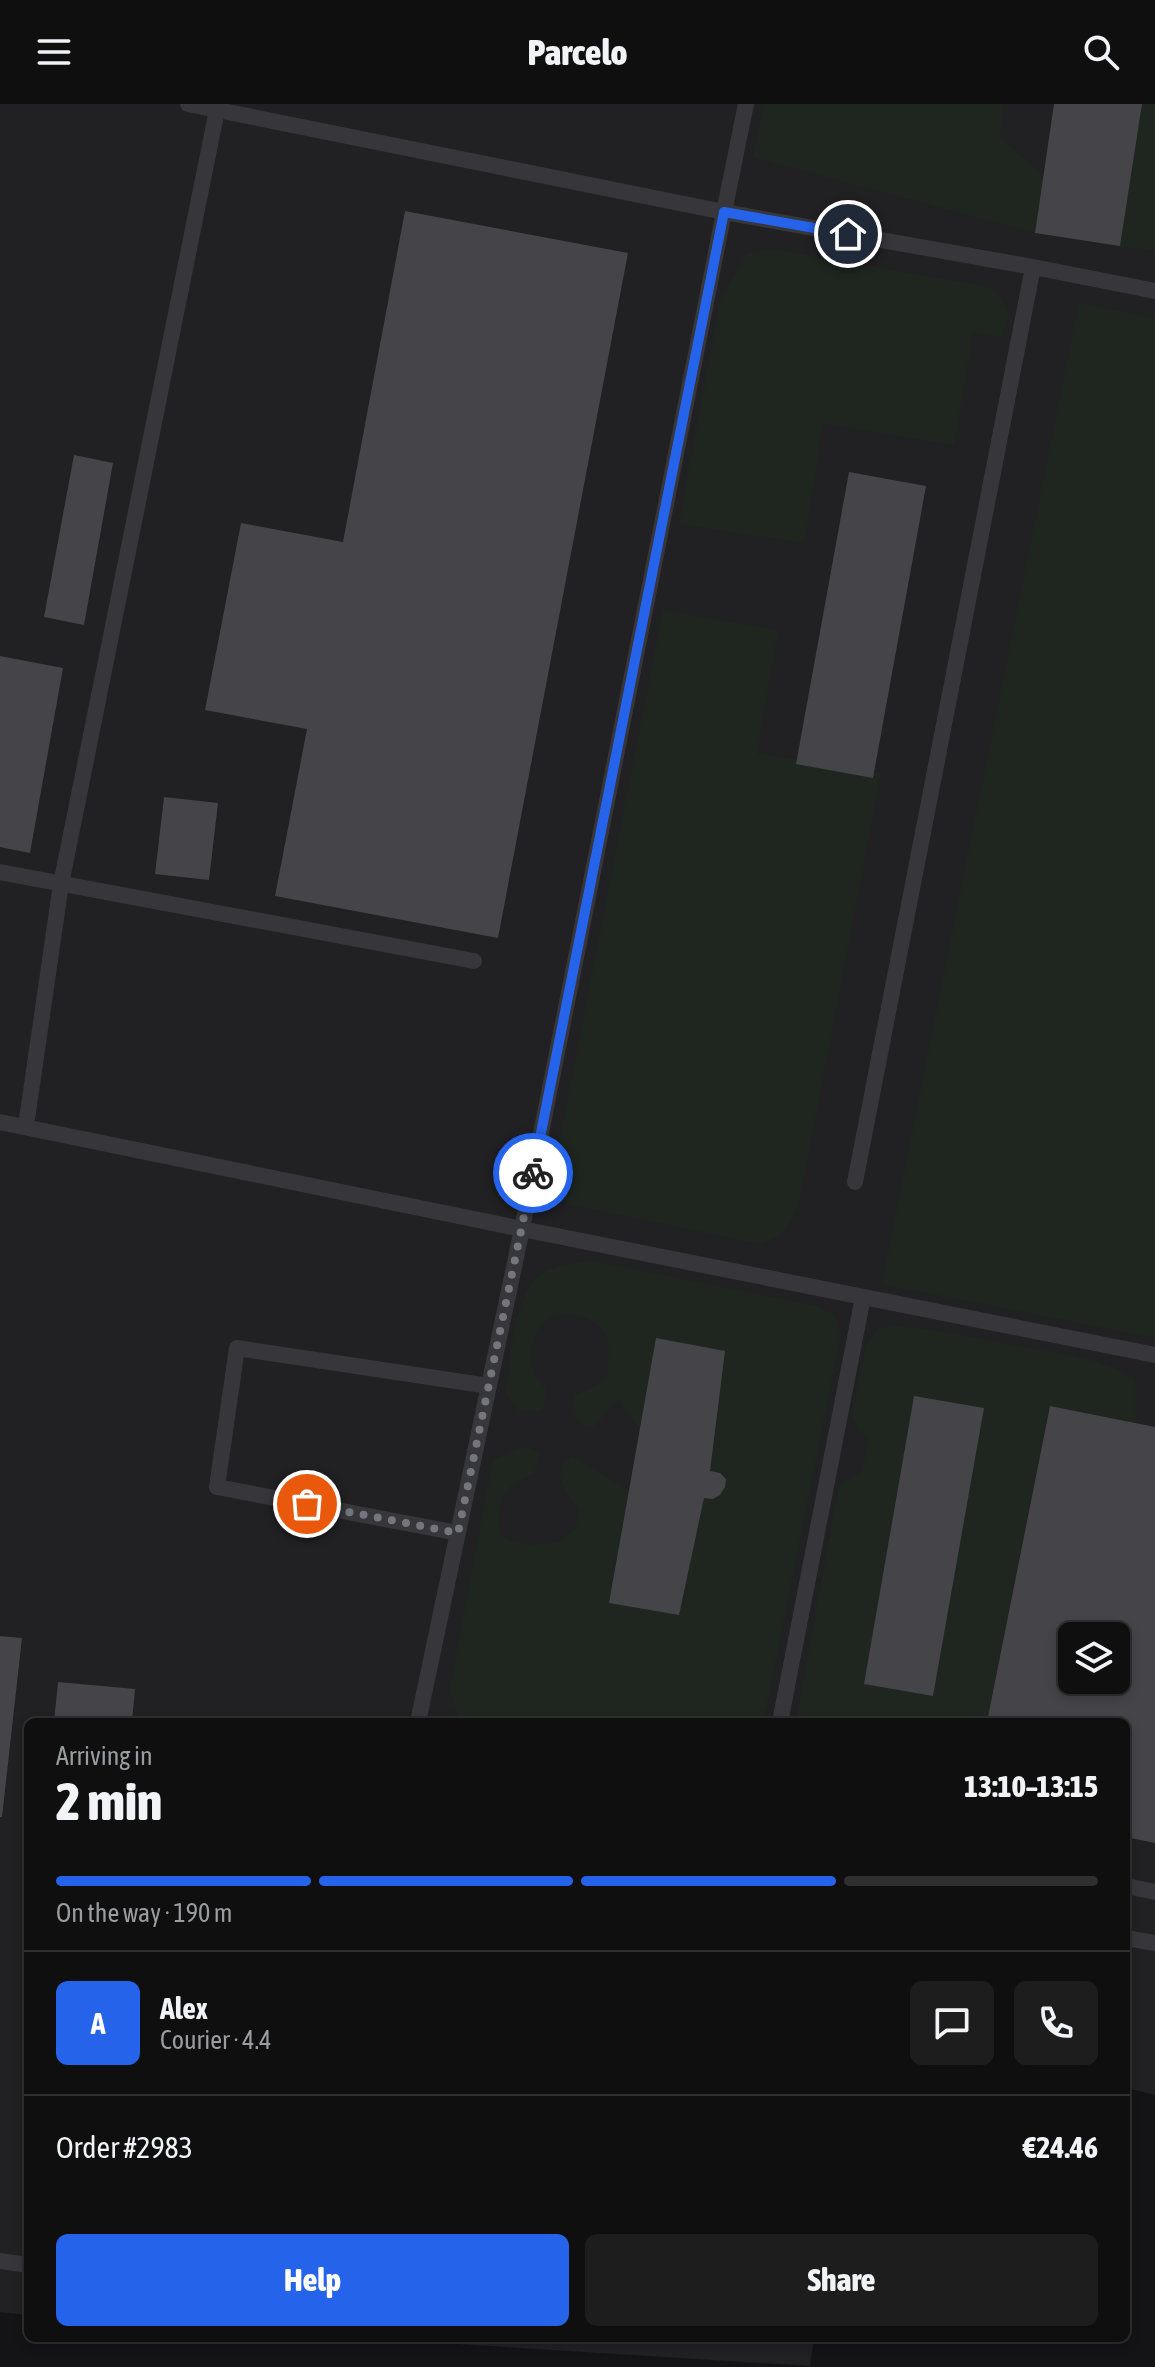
<!DOCTYPE html>
<html lang="en">
<head>
<meta charset="utf-8">
<style>
  body { margin:0; font-family:"Asap Condensed",sans-serif; background:#1d1d1e; color:#f1f3f6; height:100vh; display:flex; flex-direction:column; font-size:30px; white-space:nowrap }
  * { box-sizing:border-box; margin:0 }
  p { font-size:26px; color:#9b9c9f }
  .icon { flex:none; width:44px; height:44px; fill:none; stroke:currentColor; stroke-width:2; stroke-linecap:round; stroke-linejoin:round }
  .map { position:relative; flex:1; overflow:hidden }
  .panel { position:absolute; left:24px; top:1614px; width:1106px; height:624px; display:flex; flex-direction:column; background:#0f0f10; border-radius:12px; box-shadow:0 4px 12px #0003,0 0 0 2px #2f2f30 }
  .panel>* { flex:none }
  .buttons { position:absolute; left:1058px; top:1518px; display:grid; gap:16px }
  .buttons a { display:grid; place-items:center; width:72px; height:72px; border-radius:12px; background:#0f0f10; box-shadow:0 4px 12px #0003,0 0 0 2px #2f2f30; font-size:40px }
  .pin { position:absolute; display:grid; place-items:center; width:68px; height:68px; color:#fff; margin:-34px; border:4px solid #fff; border-radius:50%; box-shadow:0 2px 8px #0007 }
  .courier { position:absolute; display:grid; place-items:center; width:80px; height:80px; margin:-40px; border:6px solid #2563eb; border-radius:50%; background:#fff; color:#222; box-shadow:0 2px 10px #0007 }
  .overview em { font-style:normal; font-weight:800 }
  .overview div { display:flex; flex-direction:column-reverse }
  .overview { display:flex; align-items:center; justify-content:space-between; height:136px; padding:0 32px }
  h1 { font-size:52px; font-weight:800; line-height:60px }
  .bar { display:grid; grid-template-columns:repeat(4,1fr); gap:12px 8px; align-content:center; height:96px; padding:0 32px }
  .bar i { height:10px; border-radius:6px; background:#2f2f30 }
  .bar .selected { background:#2563eb }
  .bar p { grid-column:span 4 }
  .line { display:flex; align-items:center; gap:20px; padding:0 32px; border-top:2px solid #2f2f30 }
  .line div { flex:1 }
  .round { display:grid; place-items:center; flex:none; width:84px; height:84px; border-radius:12px; background:#1d1d1e }
  .action { display:flex; gap:16px; margin-top:auto; padding:16px 32px }
  .action a { flex:1; height:92px; border-radius:12px; background:#2563eb; color:#fff; font-size:32px; font-weight:800; line-height:92px; text-align:center }
  .action a+a { background:#1d1d1e; color:#f1f3f6 }
  header { display:flex; justify-content:space-between; align-items:center; height:104px; padding:0 32px; background:#0f0f10; font-size:36px; font-weight:800 }
  .map>svg:first-child { display:block }
  .built { fill:#212123; fill-rule:evenodd }
  .green { fill:#1f2620 }
  .building { fill:#444449; fill-rule:evenodd }
  .lines { fill:none; stroke-linecap:round; stroke-linejoin:round }
  .service { stroke:#36363b; stroke-width:16 }
  .done { stroke:#74767d; stroke-width:8; stroke-dasharray:0 14.4 }
  .route { stroke:#2563eb; stroke-width:10 }
</style>
</head>
<body>
<header><svg class="icon" aria-label="menu" viewBox="0 0 24 24"><path d="M4 6h16M4 12h16M4 18h16"/></svg>Parcelo<svg class="icon" aria-label="search" viewBox="0 0 24 24"><circle cx="10" cy="10" r="6"/><path d="M15 15l6 6"/></svg></header>
<div class="map">
<svg width="1155" height="2263" viewBox="0 0 1155 2263">
  <rect width="100%" height="100%" fill="#141416"/>
  <g class="built">
    <path d="M0 0H1155V1991L1126 1984V1618H28V2211L0 2208ZM1072 1532H1116V1576H1072Z"/>
    <path d="M359 2234H814L810 2262Z"/>
  </g>
  <g class="green">
    <path d="M764 0H1004L1000 34 1044 72 1035 129 753 53Z"/>
    <path d="M1142 0H1155V147L1120 142Z"/>
    <path d="M774 145 989 183 1000 192 1009 211 1001 234 973 228 954 341 823 319 804 439 679 420 721 194 747 150Z"/>
    <path d="M1079 199 1155 214V1234L882 1180Z"/>
    <path d="M663 506 778 526 757 649 881 669 800 1094C792 1120 786 1131 760 1140L563 1099 556 1056Z"/>
    <path d="M594 1157 816 1202 835 1211 840 1234 763 1618H463L458 1613 450 1585 493 1356C509 1349 525 1336 539 1350L534 1369 511 1382 501 1394 498 1420 502 1432 512 1437 535 1441 561 1437 576 1424 580 1406C568 1390 548 1368 572 1352L629 1387 640 1327 618 1296 594 1322H583L571 1308 575 1292 600 1279 607 1272C608 1258 611 1242 605 1229 597 1213 565 1206 550 1214 533 1223 529 1247 532 1264 534 1275 544 1279 547 1289L542 1307H519L506 1289C511 1257 513 1192 540 1171 555 1160 577 1159 594 1157Z"/>
    <path d="M893 1221C939 1226 983 1235 1028 1244 1064 1251 1105 1255 1135 1275L1136 1319 1050 1302 987 1618H796L839 1381 862 1367 869 1333 860 1327 851 1312 866 1242 877 1225Z"/>
  </g>
  <g class="building">
    <path d="M1054 0H1142L1120 142 1035 129Z"/>
    <path d="M405 107 628 149 498 834 275 792 307 625 205 606 241 419 343 438Z"/>
    <path d="M74 351 113 359 84 521 44 513Z"/>
    <path d="M849 368 926 382 873 674 796 660Z"/>
    <path d="M0 552 63 564 30 749 0 743Z"/>
    <path d="M164 693 218 699 209 776 155 770Z"/>
    <path d="M656 1234 725 1247 710 1367 720 1369 726 1375 725 1383 720 1391 713 1395 704 1394 679 1511 609 1499Z"/>
    <path d="M914 1292 984 1304 933 1592 864 1580Z"/>
    <path d="M1050 1302 1155 1323V1739L1126 1733V1618H987ZM1072 1532H1116V1576H1072Z"/>
    <path d="M0 1532 22 1534 2 1713H0Z"/>
    <path d="M58 1578 135 1585 132 1618H54Z"/>
  </g>
  <g class="lines">
    <g class="service">
      <path d="M188 0 724 108 746 0"/>
      <path d="M1155 187 1033 163 724 108 522 1125 1155 1251"/>
      <path d="M0 768 474 857"/>
      <path d="M0 1018 522 1125 418 1618"/>
      <path d="M26 1022 61 780 217 6"/>
      <path d="M855 1078 1033 163"/>
      <path d="M458 1429 217 1383 237 1244 489 1282"/>
      <path d="M780 1618 863 1193"/>
      <path d="M1126 1782 1155 1788"/>
      <path d="M1126 1834 1155 1839"/>
      <path d="M0 2157 28 2161"/>
    </g>
  </g>
  <g class="lines">
    <path class="done" d="M307 1400 458 1429 533 1069"/>
    <path class="route" d="M533 1069 724 108 848 130"/>
  </g>
</svg>
<div class="buttons">
<a><svg class="icon" aria-label="layers" viewBox="0 0 24 24"><path d="M12 4l9 5-9 5-9-5zM3 14l9 5 9-5"/></svg></a>
</div>
<div class="pin" style="left:307px;top:1400px;background:#ea580c"><svg class="icon" aria-label="bag" viewBox="0 0 24 24"><path d="M5 8h14l-1 12H6zM9 8a3 3 0 0 1 6 0"/></svg></div>
<div class="pin" style="left:848px;top:130px;background:#1f2937"><svg class="icon" aria-label="home" viewBox="0 0 24 24"><path d="M3 11l9-7 9 7M6 9v11h12V9"/></svg></div>
<div class="courier" style="left:533px;top:1069px"><svg class="icon" aria-label="bike" viewBox="0 0 24 24"><circle cx="6" cy="16" r="4"/><circle cx="18" cy="16" r="4"/><path d="M6 16l4-8h5l3 8M10 8l3 8H6M13 5h3"/></svg></div>
<section class="panel">
<div class="overview"><div><h1>2 min</h1><p>Arriving in</p></div><em>13:10–13:15</em></div>
<div class="bar"><i class="selected"></i><i class="selected"></i><i class="selected"></i><i></i><p>On the way · 190 m</p></div>
<div class="line" style="height:144px"><b class="round" style="background:#2563eb;color:#fff">A</b><div><b>Alex</b><p>Courier · 4.4</p></div><a class="round"><svg class="icon" aria-label="chat" viewBox="0 0 24 24"><path d="M4 5h16v11H9l-5 4z"/></svg></a><a class="round"><svg class="icon" aria-label="phone" viewBox="0 0 24 24"><path d="M5 4h4l2 5-3 2q2 4 5 5l2-3 5 2v4C11 20 4 13 5 4z"/></svg></a></div>
<div class="line" style="height:104px"><div>Order #2983</div><b>€24.46</b></div>
<div class="action"><a>Help</a><a>Share</a></div>
</section>
</div>
</body>
</html>
